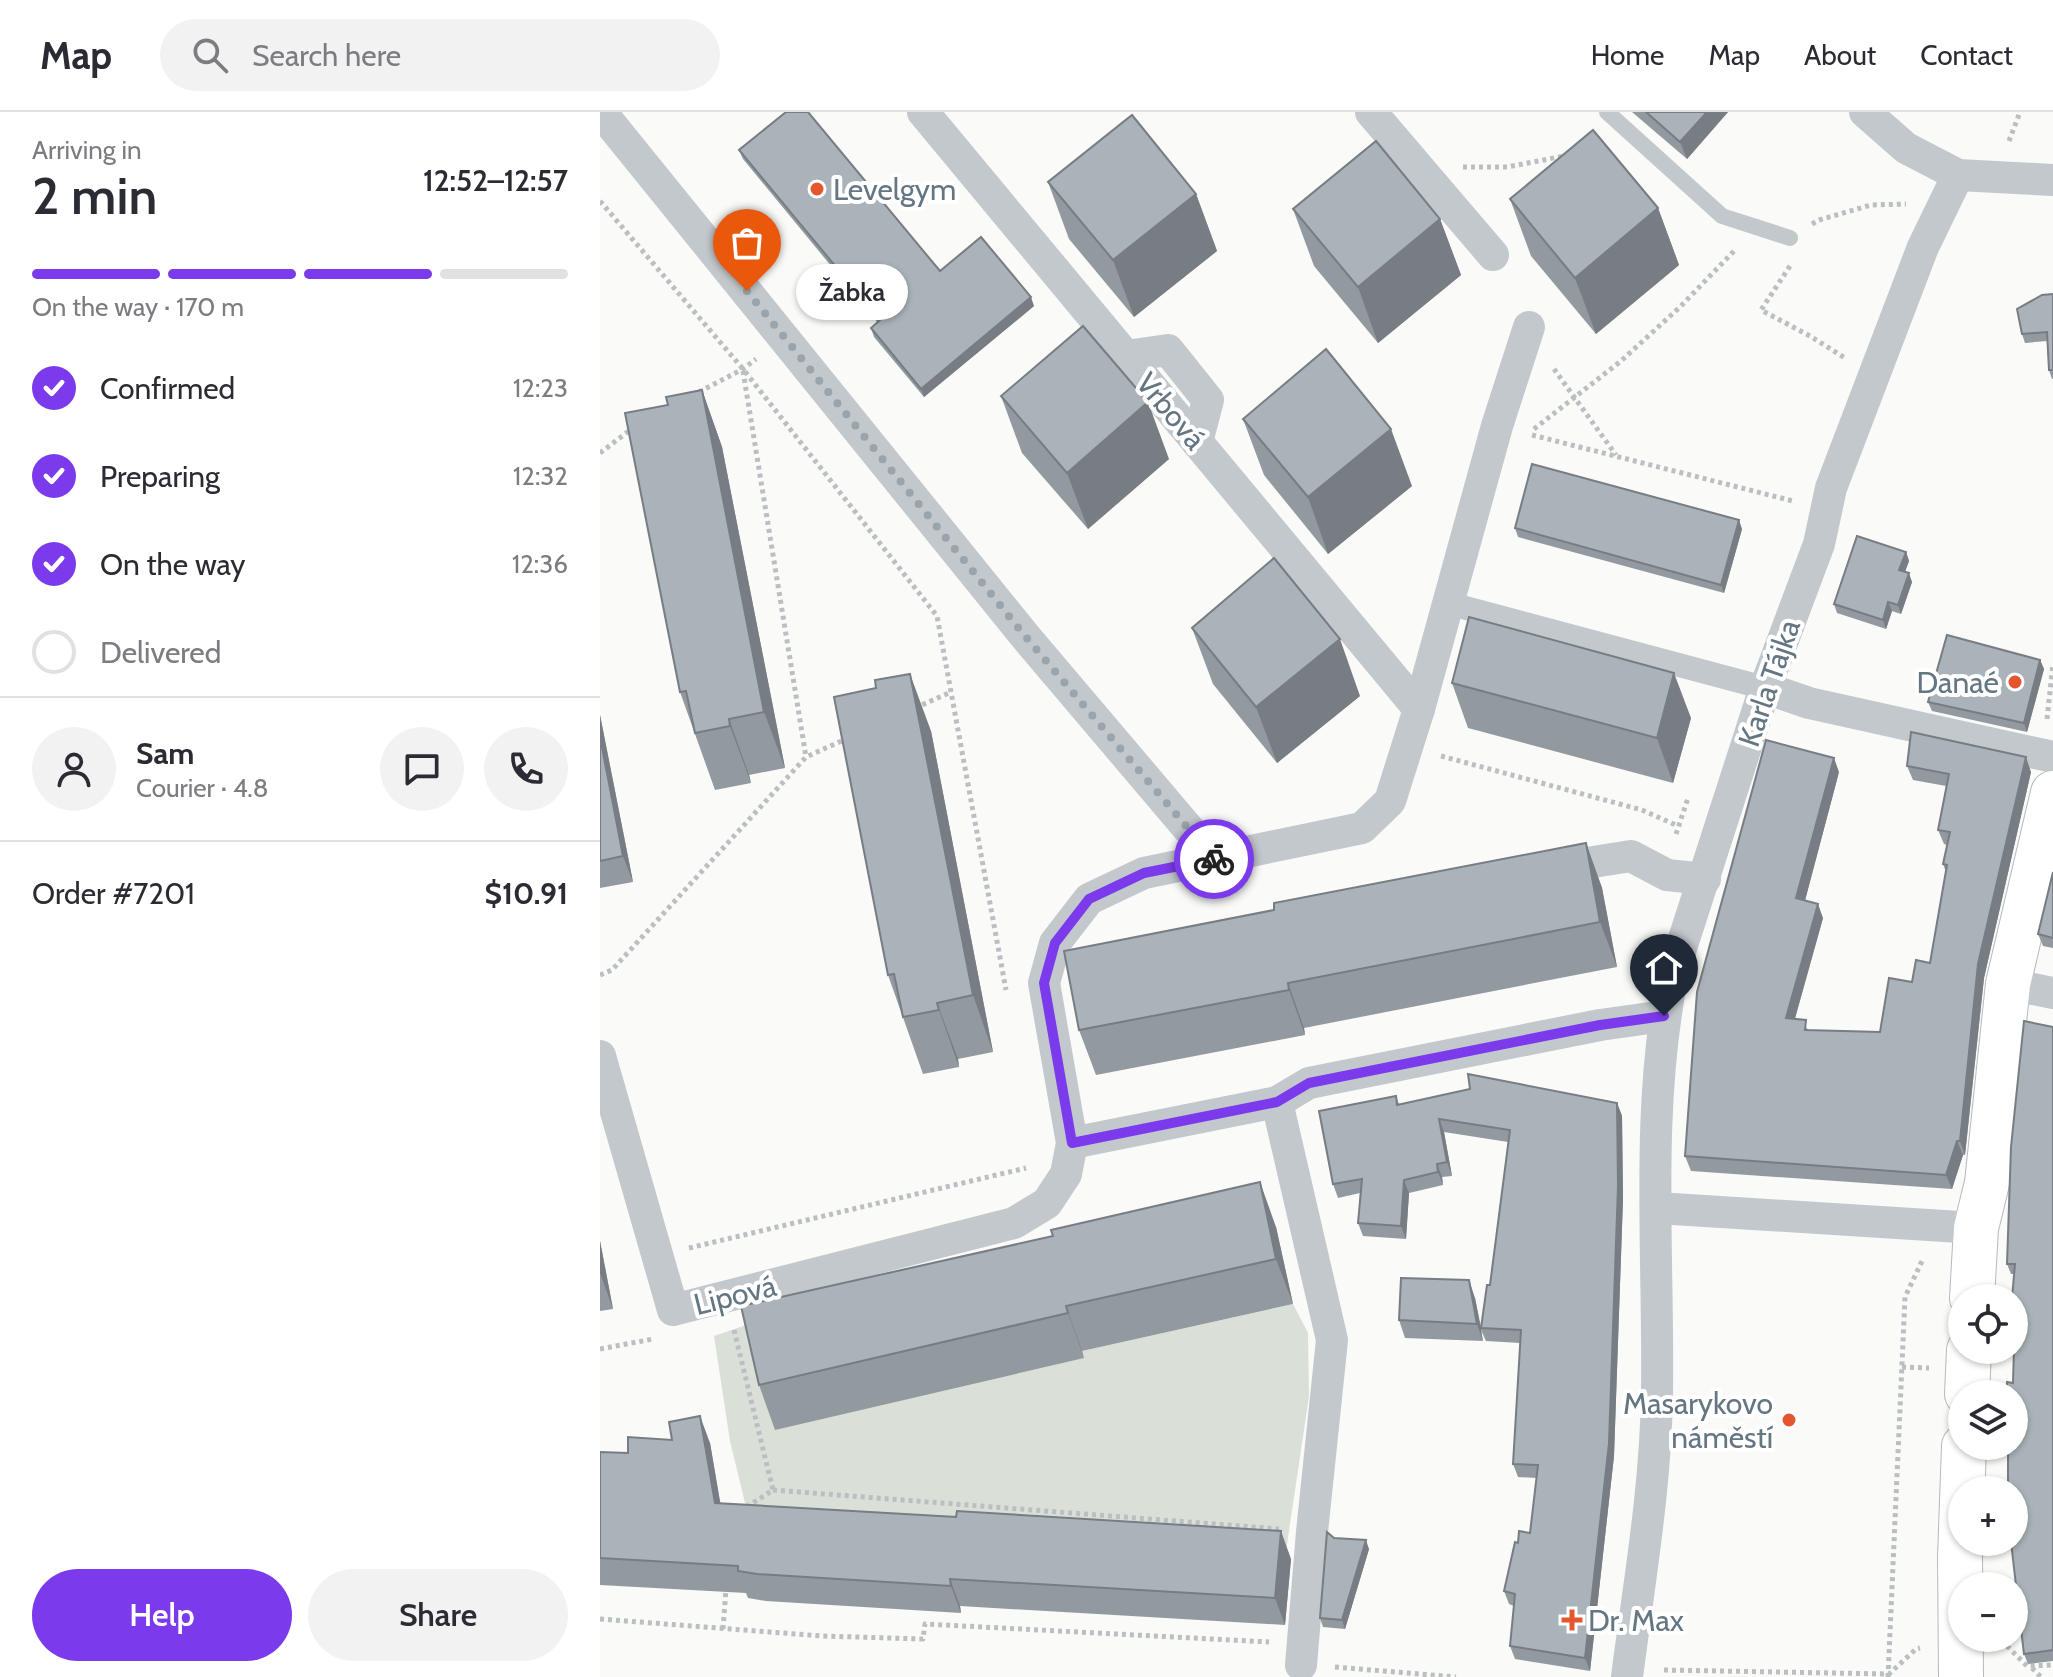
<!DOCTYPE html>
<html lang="en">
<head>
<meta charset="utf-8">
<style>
  body { margin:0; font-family:Cabin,sans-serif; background:#f2f2f3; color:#2b2b33; height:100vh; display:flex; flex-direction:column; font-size:30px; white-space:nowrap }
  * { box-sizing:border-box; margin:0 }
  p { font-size:26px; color:#7c7c81 }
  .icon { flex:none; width:44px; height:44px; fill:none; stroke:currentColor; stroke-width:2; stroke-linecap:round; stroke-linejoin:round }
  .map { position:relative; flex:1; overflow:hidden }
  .side { display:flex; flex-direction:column; background:#fff; width:600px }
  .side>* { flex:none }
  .fabs { position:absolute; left:1348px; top:1172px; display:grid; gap:16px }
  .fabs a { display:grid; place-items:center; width:80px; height:80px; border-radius:50%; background:#fff; box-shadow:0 2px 6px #0004; font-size:40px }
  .pin { position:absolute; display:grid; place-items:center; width:68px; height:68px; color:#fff; margin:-82px -34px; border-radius:50% 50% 50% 0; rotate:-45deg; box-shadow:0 0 8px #0007 }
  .pin .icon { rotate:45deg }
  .courier { position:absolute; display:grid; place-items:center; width:80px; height:80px; margin:-40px; border:6px solid #7c3aed; border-radius:50%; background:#fff; color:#222; box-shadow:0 2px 10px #0007 }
  .bubble { position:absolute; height:56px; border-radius:28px; background:#fff; box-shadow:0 2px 6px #0004; font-size:26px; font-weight:600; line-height:56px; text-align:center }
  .headline em { font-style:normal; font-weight:600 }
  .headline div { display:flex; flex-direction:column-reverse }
  .headline { display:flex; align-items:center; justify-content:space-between; height:136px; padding:0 32px }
  h1 { font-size:52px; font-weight:600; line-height:60px }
  .bar { display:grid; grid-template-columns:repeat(4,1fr); gap:12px 8px; align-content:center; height:96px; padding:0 32px }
  .bar i { height:10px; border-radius:6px; background:#e1e1e2 }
  .bar .active { background:#7c3aed }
  .bar p { grid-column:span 4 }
  .line { display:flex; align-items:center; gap:20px; padding:0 32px; border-top:2px solid #e1e1e2 }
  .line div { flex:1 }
  .round { display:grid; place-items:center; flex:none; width:84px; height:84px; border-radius:42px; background:#f2f2f3 }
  ol { padding:0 32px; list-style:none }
  li { display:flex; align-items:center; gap:24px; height:88px }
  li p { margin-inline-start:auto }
  li .icon { padding:8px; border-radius:50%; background:#7c3aed; color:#fff; stroke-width:4 }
  li:last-child { color:#7c7c81 }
  li i { width:44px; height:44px; border:4px solid #e1e1e2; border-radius:50% }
  .cta { display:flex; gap:16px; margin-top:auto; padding:16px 32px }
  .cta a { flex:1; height:92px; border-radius:48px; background:#7c3aed; color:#fff; font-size:32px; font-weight:600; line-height:92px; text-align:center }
  .cta a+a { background:#f2f2f3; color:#2b2b33 }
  header { display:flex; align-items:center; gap:48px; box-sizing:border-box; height:112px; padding:0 40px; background:#fff; border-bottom:2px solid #e1e1e2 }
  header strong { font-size:38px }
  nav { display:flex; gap:44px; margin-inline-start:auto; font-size:28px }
  .search { width:560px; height:72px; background:#f2f2f3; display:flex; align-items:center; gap:20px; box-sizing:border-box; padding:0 28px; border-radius:44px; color:#7c7c81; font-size:30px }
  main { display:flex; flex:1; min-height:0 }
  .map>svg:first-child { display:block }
  .green { fill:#dadfd7 }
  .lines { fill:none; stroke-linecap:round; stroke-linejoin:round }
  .secondary-casing { stroke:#b3babf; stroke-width:46 }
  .path { stroke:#bbbfc2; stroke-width:5; stroke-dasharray:4 4; stroke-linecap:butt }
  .service { stroke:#c3c8cc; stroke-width:16 }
  .pedestrian { stroke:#c3c8cc; stroke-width:24 }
  .minor { stroke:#c3c8cc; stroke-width:32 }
  .secondary { stroke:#fff; stroke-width:44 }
  .wall { fill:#929a9f }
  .shaded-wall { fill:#777d82 }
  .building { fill:#aab3b9; stroke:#777d82; stroke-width:2 }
  .done { stroke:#99a4ac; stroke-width:8; stroke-dasharray:0 14.4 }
  .route { stroke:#7c3aed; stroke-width:10 }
  .poi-dot { fill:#e4572e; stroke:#fff; stroke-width:3 }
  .labels { text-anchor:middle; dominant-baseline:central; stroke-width:8; stroke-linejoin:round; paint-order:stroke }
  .poi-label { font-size:30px; fill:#657683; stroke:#fff; text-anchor:start }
  .street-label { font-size:30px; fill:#657683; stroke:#fff }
</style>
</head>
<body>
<header>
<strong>Map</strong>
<div class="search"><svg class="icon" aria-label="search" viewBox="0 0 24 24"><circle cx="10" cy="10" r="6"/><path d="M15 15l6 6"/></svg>Search here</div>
<nav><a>Home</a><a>Map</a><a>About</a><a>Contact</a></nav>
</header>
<main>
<section class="side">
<div class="headline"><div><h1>2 min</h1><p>Arriving in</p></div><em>12:52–12:57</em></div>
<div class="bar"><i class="active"></i><i class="active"></i><i class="active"></i><i></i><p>On the way · 170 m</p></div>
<ol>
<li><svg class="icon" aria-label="check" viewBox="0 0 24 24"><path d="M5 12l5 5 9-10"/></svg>Confirmed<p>12:23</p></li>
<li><svg class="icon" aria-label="check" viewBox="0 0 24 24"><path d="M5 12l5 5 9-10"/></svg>Preparing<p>12:32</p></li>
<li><svg class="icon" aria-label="check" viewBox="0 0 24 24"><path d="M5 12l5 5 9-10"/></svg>On the way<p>12:36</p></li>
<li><i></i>Delivered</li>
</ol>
<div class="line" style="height:144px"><a class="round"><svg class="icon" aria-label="person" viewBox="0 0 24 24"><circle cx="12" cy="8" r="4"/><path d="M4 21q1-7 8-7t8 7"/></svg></a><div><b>Sam</b><p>Courier · 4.8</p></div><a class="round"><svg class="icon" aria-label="chat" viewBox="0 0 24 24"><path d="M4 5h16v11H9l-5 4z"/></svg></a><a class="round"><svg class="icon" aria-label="phone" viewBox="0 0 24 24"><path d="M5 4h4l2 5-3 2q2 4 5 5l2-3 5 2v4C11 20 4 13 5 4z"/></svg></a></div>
<div class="line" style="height:104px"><div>Order #7201</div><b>$10.91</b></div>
<div class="cta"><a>Help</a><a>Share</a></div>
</section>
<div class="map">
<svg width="1453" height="1565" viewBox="0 0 1453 1565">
  <rect width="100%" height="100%" fill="#fafaf8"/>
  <path class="green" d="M693 1192 708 1221 709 1284 685 1446 152 1420 130 1329 114 1224 149 1212 484 1246 482 1239Z"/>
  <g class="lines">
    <g class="secondary-casing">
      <g id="secondary">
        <path d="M1372 1186 1376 1116 1387 1071 1408 872 1453 681"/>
        <path d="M1367 1282 1369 1238"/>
        <path d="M1361 1565 1360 1445 1364 1334"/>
      </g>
    </g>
    <g class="path">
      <path d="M1409 29 1420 0"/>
      <path d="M863 55H907L964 44"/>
      <path d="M0 89 143 257 337 504 406 878"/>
      <path d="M1212 112 1219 108 1271 93 1306 92"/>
      <path d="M1190 154 1161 198 1210 224 1245 246"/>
      <path d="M209 201 226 185"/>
      <path d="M954 257 1016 343"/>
      <path d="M143 259 206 645"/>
      <path d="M99 280 143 257 156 247"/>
      <path d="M934 317 1021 249 1080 195 1135 138"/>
      <path d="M932 323 1193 389"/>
      <path d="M0 341 34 315"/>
      <path d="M315 596 351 580"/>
      <path d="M1447 607 1453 552"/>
      <path d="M841 644 1042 698 1078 714"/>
      <path d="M1076 722 1088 686"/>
      <path d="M0 863 12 858 206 645 248 626"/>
      <path d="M89 1136 426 1056"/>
      <path d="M134 1218 173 1378 145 1396"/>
      <path d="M0 1237 53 1227"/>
      <path d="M1302 1255 1329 1256"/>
      <path d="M173 1378 679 1417"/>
      <path d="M0 1507 222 1524 323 1527 325 1512 669 1530"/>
      <path d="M123 1517 126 1477"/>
      <path d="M1407 1526V1534L1427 1554 1453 1553"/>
      <path d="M735 1555 856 1565"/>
      <path d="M1432 1556 1441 1565"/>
      <path d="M1064 1558 1289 1562 1316 1537 1320 1536"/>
      <path d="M1288 1565 1305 1185 1323 1147"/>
    </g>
    <path class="service" d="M1007 0 1122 104 1190 126"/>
    <path class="pedestrian" d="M847 491 1165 576"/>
    <g class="minor">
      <path d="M1 0 425 524 614 747"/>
      <path d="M323 0 819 597"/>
      <path d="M771 0 893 143"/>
      <path d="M1265 0 1306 36 1358 63 1453 68"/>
      <path d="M526 244 568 238 608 288 597 330"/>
      <path d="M1165 576 1209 591 1453 645"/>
      <path d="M949 757 1031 744 1067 763 1105 767"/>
      <path d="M1408 872 1453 881"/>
      <path d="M0 944 73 1198 414 1111 447 1091 466 1062 472 1031 444 871 455 831 489 787 544 761 762 716 790 689 819 597 897 314 929 215"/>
      <path d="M677 990 732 1228 712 1420 701 1553"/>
      <path d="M472 1031 677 990 709 971 1000 913 1064 904"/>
      <path d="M1057 1096 1376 1116"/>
      <path d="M1027 1565C1039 1471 1056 1375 1057 1280 1059 1141 1045 998 1073 861L1165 576 1219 432 1231 376 1323 135 1358 63"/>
    </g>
    <use href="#secondary" class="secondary"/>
  </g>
  <g class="wall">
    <path d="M1032 0H1128L1087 47Z"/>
    <path d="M139 38 340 159 434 194 324 285 274 225 271 216 278 211 143 47Z"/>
    <path d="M448 70 596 82 617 139 534 205 469 127Z"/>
    <path d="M910 87 1058 96 1079 153 996 222 931 144Z"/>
    <path d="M693 97 840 107 861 163 778 231 714 154Z"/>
    <path d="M1453 182V267H1452L1449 258 1447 229 1425 231 1422 222Z"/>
    <path d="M102 278 122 335 185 656 149 663 151 671 115 678 80 580 68 293Z"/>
    <path d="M401 284 569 347 488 417 422 341Z"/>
    <path d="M643 307 812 374 728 442 664 363Z"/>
    <path d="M915 416 1142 417 1124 481 918 425Z"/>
    <path d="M1306 440 1309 449 1305 460 1312 470 1301 502 1292 499 1286 517 1237 501 1234 492Z"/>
    <path d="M592 516 760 584 677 651 613 572Z"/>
    <path d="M1440 548 1444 557 1427 620 1332 599 1328 590Z"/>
    <path d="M852 571 1091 606 1073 671 868 616Z"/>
    <path d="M0 603 33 770 0 776Z"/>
    <path d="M331 619 393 940 358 947 359 955 323 962 288 863Z"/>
    <path d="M1307 654 1431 660 1384 866 1365 1043H1363L1352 1077 1091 1059 1085 1044 1239 660 1205 788 1223 806 1195 907 1209 918 1280 920 1312 870 1330 851 1346 760 1343 752 1347 733 1344 732 1338 718 1346 674 1313 668Z"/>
    <path d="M986 731 1002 776 1017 855 704 916 705 923 496 963 479 918 674 798Z"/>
    <path d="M1453 760V836L1443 834 1438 822Z"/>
    <path d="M1453 915V1549L1428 1552 1424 1542 1413 1271 1415 1207 1414 1162H1411L1407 1152Z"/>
    <path d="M796 984 799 992 1017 991 1022 1004 1023 1087 1014 1344 990 1559 915 1547 910 1534 914 1494 909 1492 904 1479 918 1431 930 1421 937 1366 918 1365 913 1352 920 1231 886 1229 881 1218 883 1229 805 1226 799 1208 875 1186 881 1215 890 1173 908 1030 844 1020 852 1064 842 1065 843 1073 809 1081 806 1127 763 1124 758 1111 760 1081 738 1086 733 1072Z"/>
    <path d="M676 1115 693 1192 482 1239 484 1246 175 1318 159 1273Z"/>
    <path d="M0 1129 13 1197 0 1199Z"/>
    <path d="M110 1331 120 1391 691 1447 685 1513 360 1494 361 1501 166 1489 148 1486 146 1481 0 1473V1340L28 1341Z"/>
    <path d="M734 1426 769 1437 745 1517 723 1515 720 1506Z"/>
  </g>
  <g class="shaded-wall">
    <path d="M1107 0H1128L1087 47 1080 30Z"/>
    <path d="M596 82 617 139 534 205 513 148Z"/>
    <path d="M1058 96 1079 153 996 222 975 166Z"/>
    <path d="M840 107 861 163 778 231 758 175Z"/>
    <path d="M431 185 434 194 324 285 321 277Z"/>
    <path d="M102 278 122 335 185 656 164 600Z"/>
    <path d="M548 290 569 347 488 417 467 361Z"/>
    <path d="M791 317 812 374 728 442 708 385Z"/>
    <path d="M1139 408 1142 417 1124 481 1121 473Z"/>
    <path d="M1306 440 1309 449 1302 467 1299 458Z"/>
    <path d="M1309 461 1312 470 1301 502 1298 493Z"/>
    <path d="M1288 490 1292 499 1286 517 1283 508Z"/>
    <path d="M740 527 760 584 677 651 656 595Z"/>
    <path d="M1440 548 1444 557 1427 620 1424 611Z"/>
    <path d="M1074 561 1091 606 1073 671 1057 626Z"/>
    <path d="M310 562 331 619 393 940 373 883Z"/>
    <path d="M0 603 33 770 23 744 0 625Z"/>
    <path d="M129 607 149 663 151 671 130 614Z"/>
    <path d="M1426 645 1431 660 1384 866 1365 1043 1360 1029 1378 852Z"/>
    <path d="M1234 646 1239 660 1202 800 1196 786Z"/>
    <path d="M986 731 1002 776 1017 855 1000 810Z"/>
    <path d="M1218 792 1223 806 1191 920 1186 906Z"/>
    <path d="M688 871 704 916 705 923 689 878Z"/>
    <path d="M337 891 358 947 359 955 339 898Z"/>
    <path d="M1017 991 1022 1004 1023 1087 1014 1344 990 1559 985 1546Z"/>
    <path d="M839 1007 844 1020 852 1064 847 1050Z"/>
    <path d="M1357 1029 1363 1043 1352 1077 1346 1063Z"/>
    <path d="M837 1052 842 1065 843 1073 838 1060Z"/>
    <path d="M804 1068 809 1081 806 1127 801 1114Z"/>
    <path d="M660 1070 676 1115 693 1192 676 1147Z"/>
    <path d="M0 1129 13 1197 0 1161Z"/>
    <path d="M869 1168 875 1186 883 1229 877 1212Z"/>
    <path d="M466 1194 482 1239 484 1246 468 1201Z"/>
    <path d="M100 1304 110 1331 125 1418 115 1391Z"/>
    <path d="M681 1419 691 1447 685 1513 675 1486Z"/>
    <path d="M766 1428 769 1437 745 1517 742 1508Z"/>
    <path d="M350 1467 360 1494 361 1501 351 1474Z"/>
  </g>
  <g class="building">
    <path d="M186 0H208L340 159 381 125 431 185 321 277 271 216 280 208 139 38Z"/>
    <path d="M1046 0H1107L1080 30Z"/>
    <path d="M532 3 596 82 513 148 448 70Z"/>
    <path d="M993 18 1058 96 975 166 910 87Z"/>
    <path d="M776 29 840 107 758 175 693 97Z"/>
    <path d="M1453 182V258H1449L1447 220 1422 222 1417 197 1442 183Z"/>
    <path d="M483 214 548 290 467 361 401 284Z"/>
    <path d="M726 237 791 317 708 385 643 307Z"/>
    <path d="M102 278 164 600 129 607 130 614 95 621 86 579 80 580 25 301 68 293 66 285Z"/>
    <path d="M932 352 1139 408 1121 473 915 416Z"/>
    <path d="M1257 424 1306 440 1299 458 1309 461 1298 493 1288 490 1283 508 1234 492Z"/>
    <path d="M674 446 740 527 656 595 592 516Z"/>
    <path d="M869 505 1074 561 1057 626 852 571Z"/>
    <path d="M1347 523 1440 548 1424 611 1328 590Z"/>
    <path d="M310 562 373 883 337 891 339 898 303 905 294 862 288 863 234 585 276 576 275 568Z"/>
    <path d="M1311 620 1426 645 1378 852 1360 1029H1357L1346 1063 1085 1044 1097 880 1166 628 1234 646 1196 786 1218 792 1186 906 1206 908 1205 918 1280 920 1289 866 1312 870 1316 848 1330 851 1347 753 1343 752 1350 720 1338 718 1349 662 1307 654Z"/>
    <path d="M0 625 23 744 0 749Z"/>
    <path d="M986 731 1000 810 688 871 689 878 479 918 464 839 674 798V791Z"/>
    <path d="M1453 760V826L1438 822Z"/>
    <path d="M1424 909 1453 915V1538L1424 1542 1411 1430H1414V1378H1408V1334H1414V1282H1407V1270L1413 1271 1415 1199 1414 1186H1412L1415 1152H1407L1411 1035Z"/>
    <path d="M868 962 1017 991 1018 1074 1009 1331 985 1546 910 1534 915 1482 904 1479 915 1430 918 1431 919 1419 930 1421 938 1353 913 1352 921 1218 881 1216 887 1173H890L910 1018 839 1007 847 1050 837 1052 838 1060 804 1068 801 1114 758 1111 762 1067 733 1072 719 999 796 984 797 993 870 977Z"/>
    <path d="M660 1070 676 1147 466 1194 468 1201 159 1273 141 1194 453 1124 451 1118Z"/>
    <path d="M801 1166 869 1168 877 1212 799 1208Z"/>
    <path d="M100 1304 115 1391 356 1405 357 1399 681 1419 675 1486 350 1467 351 1474 157 1462 138 1459V1454L0 1446V1340L28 1341V1325L72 1328 69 1310Z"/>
    <path d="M727 1420 734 1426 766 1428 742 1508 720 1506Z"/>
  </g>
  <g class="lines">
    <path class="done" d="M147 179 425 524 614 747"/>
    <path class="route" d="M614 747 544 761 489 787 455 831 444 871 472 1031 677 990 709 971 1000 913 1064 904"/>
  </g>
  <g class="poi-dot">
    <circle cx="217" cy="77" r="8"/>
    <circle cx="1415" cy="570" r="8"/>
    <circle cx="1189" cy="1308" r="8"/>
    <path d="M968 1496h8v8h8v8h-8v8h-8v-8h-8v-8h8z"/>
  </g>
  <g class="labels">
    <g class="poi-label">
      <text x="233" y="77">Levelgym</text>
      <text x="1399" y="570" text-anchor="end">Danaé</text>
      <text x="1173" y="1291" text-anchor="end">Masarykovo<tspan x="1173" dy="34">náměstí</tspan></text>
      <text x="988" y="1508">Dr. Max</text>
    </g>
    <g class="street-label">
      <text transform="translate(571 299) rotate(50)">Vrbová</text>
      <text transform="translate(1169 571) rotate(-71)">Karla Tájka</text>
      <text transform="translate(135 1183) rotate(-14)">Lipová</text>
    </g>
  </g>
</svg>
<div class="fabs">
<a><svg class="icon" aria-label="locate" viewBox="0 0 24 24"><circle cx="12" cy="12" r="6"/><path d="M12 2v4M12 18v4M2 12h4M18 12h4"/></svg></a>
<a><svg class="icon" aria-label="layers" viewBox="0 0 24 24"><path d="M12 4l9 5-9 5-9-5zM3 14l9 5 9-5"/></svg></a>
<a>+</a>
<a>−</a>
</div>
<div class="pin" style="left:147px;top:179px;background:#ea580c"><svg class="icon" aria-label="bag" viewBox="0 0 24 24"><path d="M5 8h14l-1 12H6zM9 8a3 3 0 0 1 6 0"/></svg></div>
<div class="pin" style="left:1064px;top:904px;background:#1f2937"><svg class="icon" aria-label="home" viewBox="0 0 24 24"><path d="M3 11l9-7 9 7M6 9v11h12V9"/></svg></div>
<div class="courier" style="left:614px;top:747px"><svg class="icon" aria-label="bike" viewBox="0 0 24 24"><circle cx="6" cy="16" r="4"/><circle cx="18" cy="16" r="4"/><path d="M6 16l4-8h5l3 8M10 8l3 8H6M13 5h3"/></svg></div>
<div class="bubble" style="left:196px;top:152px;width:112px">Žabka</div>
</div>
</main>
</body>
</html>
